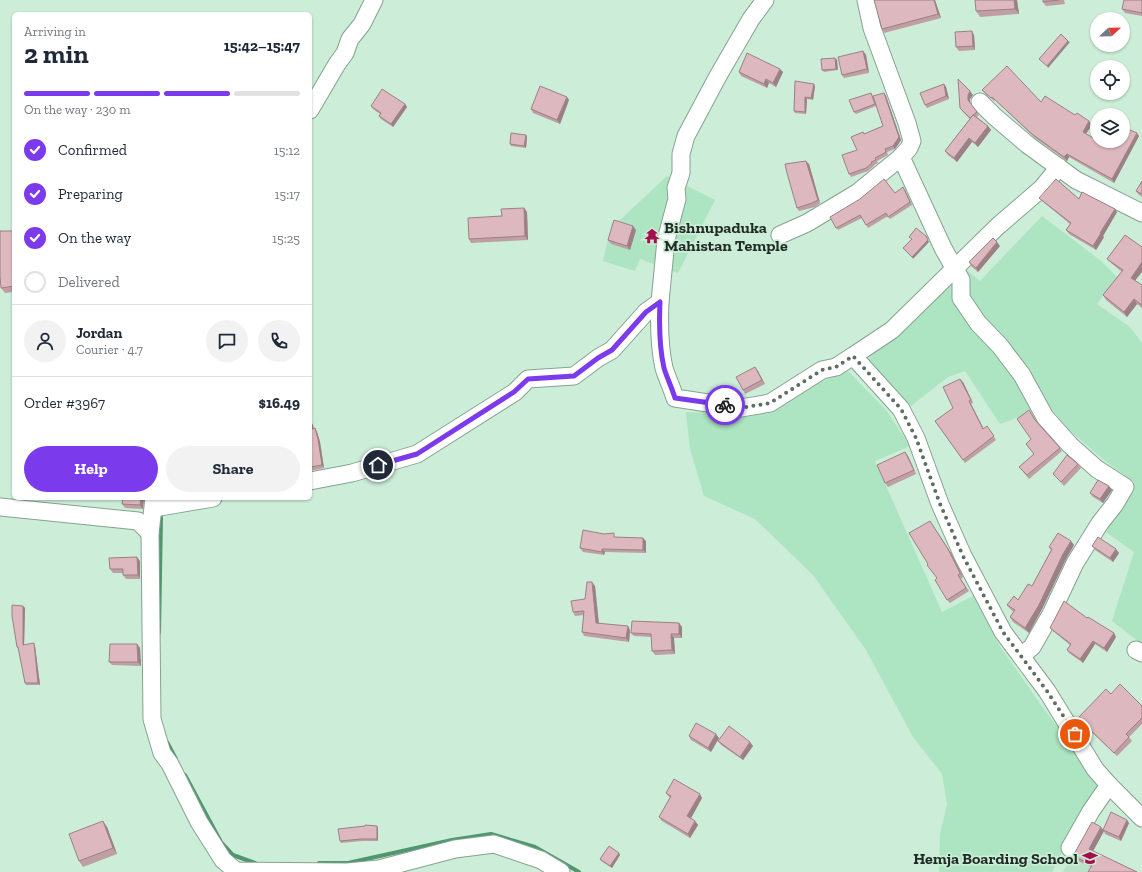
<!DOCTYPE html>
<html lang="en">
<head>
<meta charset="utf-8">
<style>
  body { margin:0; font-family:"Zilla Slab",serif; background:#f2f2f3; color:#1f2937; height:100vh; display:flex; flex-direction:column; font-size:15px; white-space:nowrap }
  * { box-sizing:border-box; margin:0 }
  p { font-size:13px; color:#747a83 }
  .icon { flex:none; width:22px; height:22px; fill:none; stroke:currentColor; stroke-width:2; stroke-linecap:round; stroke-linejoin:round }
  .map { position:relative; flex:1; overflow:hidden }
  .sheet { position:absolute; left:12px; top:12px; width:300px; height:488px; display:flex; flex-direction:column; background:#fff; border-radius:6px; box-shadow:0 1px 3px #0004 }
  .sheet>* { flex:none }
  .needle { width:26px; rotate:68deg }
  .controls { position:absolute; left:1090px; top:12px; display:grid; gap:8px }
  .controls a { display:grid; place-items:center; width:40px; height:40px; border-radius:50%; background:#fff; box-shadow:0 1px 3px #0004; font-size:20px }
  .pin { position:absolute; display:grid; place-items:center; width:34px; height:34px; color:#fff; margin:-17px; border:2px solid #fff; border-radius:50%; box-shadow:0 1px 4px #0007 }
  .courier { position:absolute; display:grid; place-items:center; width:40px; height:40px; margin:-20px; border:3px solid #7c3aed; border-radius:50%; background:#fff; color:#222; box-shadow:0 1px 5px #0007 }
  .headline em { font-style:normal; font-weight:800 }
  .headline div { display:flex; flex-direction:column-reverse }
  .headline { display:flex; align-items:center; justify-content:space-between; height:68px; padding:0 12px }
  h1 { font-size:26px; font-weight:800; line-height:30px }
  .bar { display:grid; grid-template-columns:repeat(4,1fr); gap:6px 4px; align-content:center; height:48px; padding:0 12px }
  .bar i { height:5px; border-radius:3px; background:#e0e1e3 }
  .bar .active { background:#7c3aed }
  .bar p { grid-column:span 4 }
  .line { display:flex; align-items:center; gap:10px; padding:0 12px; border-top:1px solid #e0e1e3 }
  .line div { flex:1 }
  .round { display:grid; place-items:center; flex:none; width:42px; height:42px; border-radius:21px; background:#f2f2f3 }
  ol { padding:0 12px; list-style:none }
  li { display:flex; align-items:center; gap:12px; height:44px }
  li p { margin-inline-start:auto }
  li .icon { padding:4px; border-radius:50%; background:#7c3aed; color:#fff; stroke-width:4 }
  li:last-child { color:#747a83 }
  li i { width:22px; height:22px; border:2px solid #e0e1e3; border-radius:50% }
  .primary-button { display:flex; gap:8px; margin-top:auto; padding:8px 12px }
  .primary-button a { flex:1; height:46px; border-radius:24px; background:#7c3aed; color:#fff; font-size:16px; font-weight:800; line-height:46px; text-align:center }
  .primary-button a+a { background:#f2f2f3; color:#1f2937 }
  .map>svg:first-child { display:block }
  .built { fill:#bbe2c9 }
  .green { fill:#ade4c1 }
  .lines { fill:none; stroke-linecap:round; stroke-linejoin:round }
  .stream { stroke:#50966e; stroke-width:4 }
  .minor-casing { stroke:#85a390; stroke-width:19 }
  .minor { stroke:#fff; stroke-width:17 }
  .wall { fill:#bf9ea4 }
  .shaded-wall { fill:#9b8186 }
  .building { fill:#deb8bf; stroke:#9b8186 }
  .done { stroke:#5c6f62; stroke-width:4; stroke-dasharray:0 7.2 }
  .route { stroke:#7c3aed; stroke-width:5 }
  .labels { text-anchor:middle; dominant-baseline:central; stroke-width:3.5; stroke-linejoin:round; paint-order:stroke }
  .poi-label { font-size:16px; font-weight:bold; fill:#1f2b23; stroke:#ccedd8; text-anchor:start }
</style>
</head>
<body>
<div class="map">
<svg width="1142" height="872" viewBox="0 0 1142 872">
  <rect width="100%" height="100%" fill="#ccedd8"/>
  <path class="built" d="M1079 844 1138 872H1063Z"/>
  <g class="green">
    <path d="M667 176 715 200 678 273 640 259 635 271 603 261 612 222 620 220Z"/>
    <path d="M1042 216 1101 261 1117 277 1097 304 1130 327 1142 343V644L1112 621 1134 552 1106 532 1134 482 1104 460 1068 429 1049 406 1000 424 965 371 948 377 911 406 868 359 895 325 958 263 980 281Z"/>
    <path d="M848 371 886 410 910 446 875 461 942 612 973 596 999 645 1046 712 1075 748 1098 784 1052 872H939L940 834 947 804 942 774 913 737 866 650 813 575 755 519 704 496 690 449 686 412 747 414 784 404 818 383Z"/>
  </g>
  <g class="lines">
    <g class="stream">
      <path d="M159 633 161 517"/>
      <path d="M167 742 176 759"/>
      <path d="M185 775 221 842 233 855 255 863"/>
      <path d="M319 863H348L452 840 491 834 535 847 579 872"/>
    </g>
    <g class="minor-casing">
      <g id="minor">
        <path d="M980 102 994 116 1028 145 1076 180 1142 213"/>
        <path d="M310 110 337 64 345 53 350 39 362 24 374 0"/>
        <path d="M901 157 943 248 961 280V298L978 323 1000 346 1022 375 1045 417 1070 445 1097 469 1125 487 1115 504 1100 523 1075 563 1051 614 1032 647 1021 656"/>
        <path d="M780 235 807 223 857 193 901 157 909 148 912 141 907 123 872 28 866 0"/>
        <path d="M660 302C659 324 659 346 664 368 667 378 672 388 675 398L741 408 770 403 822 370 836 367 853 356 901 409 916 438 940 504 963 556 1003 632 1047 691 1095 769 1109 785 1091 811 1070 848"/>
        <path d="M853 356 892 330 998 226 1042 188 1059 167"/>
        <path d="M310 481 352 473 417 454 515 392 528 379 574 376 598 358 612 350 646 312 660 302 666 240 677 199 676 188 681 173V154L686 136 718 76 751 19 765 0"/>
        <path d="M154 498 150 533 152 719 162 753 170 764 199 822 223 860 236 871 347 872 379 869 455 849 494 844 541 860 561 872"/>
        <path d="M0 507 138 521 150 533"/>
        <path d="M154 508 213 498"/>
        <path d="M1136 650 1142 653"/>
        <path d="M1109 785 1142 818"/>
      </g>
    </g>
    <use href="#minor" class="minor"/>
  </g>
  <g class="wall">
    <path d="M935 0 941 18 884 33 882 29Z"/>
    <path d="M1017 0 1019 14 980 17 976 11Z"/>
    <path d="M1043 0H1064L1065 4 1046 6 1043 2Z"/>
    <path d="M1142 0V16L1125 13 1122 9Z"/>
    <path d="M974 35 975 50 959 51 956 47Z"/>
    <path d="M863 51 866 55 869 73 844 78 842 75Z"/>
    <path d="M835 58 837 60 838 70 824 72 822 70Z"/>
    <path d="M739 72H783L776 87 769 83 767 88 741 76Z"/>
    <path d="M795 81 815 86 813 100 807 99 806 114 795 113 794 111Z"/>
    <path d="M944 84 946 87 949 99 927 108 925 105Z"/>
    <path d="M982 90 1041 102 1075 115 1092 125 1086 134 1109 147 1139 136 1114 183 1069 157 1067 161 1034 137 995 100 994 101 985 93Z"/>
    <path d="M884 93 886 96 901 140 895 149 887 152 888 155 877 161 878 163 874 165V166L868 171 851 177 849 174 863 132 865 134 883 126 876 106 856 114 854 112 872 95 875 101Z"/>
    <path d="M973 95 970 99V104L979 115 977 117 988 126 991 130 978 147 972 142 957 162 948 155 945 151 970 119 963 112 960 108Z"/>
    <path d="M569 100 560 124 533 113 531 109Z"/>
    <path d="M405 104 407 107 393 127 381 119 379 116 380 114 373 109 371 106Z"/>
    <path d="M526 135 527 137 526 148 511 146 510 144Z"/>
    <path d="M809 164 820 203 815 207 799 211 797 208Z"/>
    <path d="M1142 181V197L1138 194 1136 191Z"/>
    <path d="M905 190 912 205 890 219 888 216 868 228 862 218 838 230 836 228 895 193Z"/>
    <path d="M1039 198 1079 199 1117 212 1103 236 1104 237 1096 250 1069 234 1066 230 1070 224 1042 201Z"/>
    <path d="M524 208 527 212 528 240 471 243 469 239 502 216Z"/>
    <path d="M636 230 630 250 611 244 608 240Z"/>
    <path d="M14 231V292L5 293 1 288Z"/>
    <path d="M1125 235 1135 281 1142 285V308L1137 304 1127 317 1106 300 1103 295 1122 272 1111 263 1107 259Z"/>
    <path d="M1000 246 978 272 971 266 969 262Z"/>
    <path d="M755 367 765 384 745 394 743 390Z"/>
    <path d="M963 382 973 403 971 404 984 429 987 426 996 440 965 463 935 421 953 408Z"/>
    <path d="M1032 414 1036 421 1062 451 1029 479 1019 467 1034 454 1026 444 1031 439Z"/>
    <path d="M310 422H311L313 425 314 429 315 428 317 432 320 442 324 468 310 471Z"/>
    <path d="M908 456 916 474 888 487 885 483Z"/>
    <path d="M1078 464 1081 468 1064 486 1056 477 1053 474Z"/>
    <path d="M1109 486 1112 490 1103 503 1093 497 1090 493Z"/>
    <path d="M144 498 143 509 125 508 122 504Z"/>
    <path d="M617 537 646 541V553L605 552 604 555 583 552 580 548Z"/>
    <path d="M1074 545 1066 559 1042 609 1029 633 1013 622 1010 617 1014 612 1011 610 1007 605 1018 600 1032 586 1051 550 1049 547Z"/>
    <path d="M1092 546 1119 553 1113 562 1095 550Z"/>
    <path d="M951 553 963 577 961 579 969 591 950 603 947 600 937 578Z"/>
    <path d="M140 561V579H126L123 575V573H113L110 569Z"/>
    <path d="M595 586 599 623 630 630 629 642 584 636 582 632 584 615 575 616 573 612 585 599Z"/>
    <path d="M23 606 25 608 24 645 35 646 40 685H26L25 683 19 649 17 647Z"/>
    <path d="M679 623 682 627V638H674L675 654 655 655 652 651V637L634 636 631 633Z"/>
    <path d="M1050 628 1114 633 1116 637 1107 652 1095 644 1083 663 1069 653 1067 650 1070 645 1053 631Z"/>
    <path d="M137 644 140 648 141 666 112 665 109 662Z"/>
    <path d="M1111 694 1142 706V724L1129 737 1132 741 1117 756 1080 721 1078 718Z"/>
    <path d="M689 736 719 738 711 752 691 740Z"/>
    <path d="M718 741 753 746 743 760 721 745Z"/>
    <path d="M666 793 702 798 691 818 695 821 698 825 690 838 662 821 659 817 670 798 669 797Z"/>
    <path d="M1129 823 1121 841 1105 834 1104 831 1093 851 1137 872 1091 867 1076 860 1073 856 1103 829Z"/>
    <path d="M107 827 117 854 83 867 79 861Z"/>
    <path d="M378 828V841H362L341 843 340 841Z"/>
    <path d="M619 853 620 855 612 868 601 861 600 859Z"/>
  </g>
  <g class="shaded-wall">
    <path d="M934 0H935L941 18 938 14Z"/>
    <path d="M1014 0H1017L1019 14 1015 9Z"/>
    <path d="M972 31 974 35 975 50 973 46Z"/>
    <path d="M1068 41 1070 42 1048 68 1047 66Z"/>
    <path d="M863 51 866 55 869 73 867 69Z"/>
    <path d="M835 58 837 60 838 70 836 69Z"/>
    <path d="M780 69 783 72 776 87 773 83Z"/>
    <path d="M766 79 769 83 767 88 764 84Z"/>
    <path d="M814 84 815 86 813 100 811 98Z"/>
    <path d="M944 84 946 87 949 99 946 96Z"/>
    <path d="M970 91 973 95 970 99V104L968 100V95Z"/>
    <path d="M884 93 886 96 901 140 895 149 893 146Z"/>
    <path d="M567 97 569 100 560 124 557 120Z"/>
    <path d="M805 97 807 99 806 114 805 112Z"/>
    <path d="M405 104 407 107 393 127 391 124Z"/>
    <path d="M1089 121 1092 125 1085 135 1083 132Z"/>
    <path d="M988 126 991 130 978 147 975 143Z"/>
    <path d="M1137 133 1139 136 1114 183 1112 179Z"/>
    <path d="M526 135 527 137 526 148 524 146Z"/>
    <path d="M969 138 972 142 957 162 954 158Z"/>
    <path d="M1067 154 1069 157 1067 161 1064 157Z"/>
    <path d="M806 161 809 164 820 203 818 200Z"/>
    <path d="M903 187 905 190 912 205 910 202Z"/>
    <path d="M524 208 527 212 528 240 525 236Z"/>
    <path d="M1115 209 1117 212 1103 236 1104 237 1096 250 1093 246 1100 233Z"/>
    <path d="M633 226 636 230 630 250 627 246Z"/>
    <path d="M926 236 929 242 913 259 912 257Z"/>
    <path d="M997 242 1000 246 978 272 976 268Z"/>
    <path d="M1142 262V272L1134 282 1131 278Z"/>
    <path d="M1134 299 1137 304 1127 317 1124 312Z"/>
    <path d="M755 367 758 371 765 384 762 380Z"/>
    <path d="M960 379 963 382 973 403 971 400Z"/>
    <path d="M969 401 971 404 985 432 983 429Z"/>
    <path d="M311 422 313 425 314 433 312 429Z"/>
    <path d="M315 428 317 432 320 442 324 468 322 465Z"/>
    <path d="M905 452 908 456 916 474Z"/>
    <path d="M1109 486 1112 490 1103 503 1100 499Z"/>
    <path d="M141 498H144L143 509 140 505Z"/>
    <path d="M930 521 951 553 963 577 960 573Z"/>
    <path d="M643 538 646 541V553L643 550Z"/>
    <path d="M1071 541 1074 545 1066 559 1042 609 1029 633 1025 628 1063 554Z"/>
    <path d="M602 549 605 552 604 555 602 552Z"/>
    <path d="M1116 549 1119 553 1113 562 1110 558Z"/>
    <path d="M137 557 140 561V579L138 575Z"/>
    <path d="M592 582 595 586 599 626 596 623Z"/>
    <path d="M23 606 25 608 24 648 23 645Z"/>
    <path d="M679 623 682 627V638L679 634Z"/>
    <path d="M628 626 630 630 629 642 626 638Z"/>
    <path d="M1114 633 1116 637 1107 652 1104 648Z"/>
    <path d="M671 634 674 638 675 654 672 650Z"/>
    <path d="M1093 641 1095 644 1083 663 1080 659Z"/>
    <path d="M34 643 35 646 40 685 38 683Z"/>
    <path d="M137 644 140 648 141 666 138 662Z"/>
    <path d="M716 734 719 738 711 752 708 748Z"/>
    <path d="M750 742 753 746 743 760 740 757Z"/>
    <path d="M700 794 702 798 690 820 687 816Z"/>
    <path d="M1127 820 1129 823 1121 841 1119 837Z"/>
    <path d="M103 821 107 827 117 854 113 848Z"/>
    <path d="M695 821 698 825 690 838 688 834Z"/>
    <path d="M377 826 378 828V841L377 839Z"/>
    <path d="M1101 827 1104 831 1092 853 1089 849Z"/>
    <path d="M619 853 620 855 612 868 610 866Z"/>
  </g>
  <g class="building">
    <path d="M874 0H934L938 14 882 29Z"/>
    <path d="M975 0H1014L1015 9 976 11Z"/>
    <path d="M1043 0H1059L1043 2Z"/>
    <path d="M1124 0H1142V13L1122 9Z"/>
    <path d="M972 31 973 46 956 47 955 32Z"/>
    <path d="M1061 34 1068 41 1047 66 1039 59Z"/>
    <path d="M863 51 867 69 842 75 838 57Z"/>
    <path d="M747 53 780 69 773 83 766 79 764 84 739 72Z"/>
    <path d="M835 58 836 69 822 70 821 59Z"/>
    <path d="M1007 66 1041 102 1045 96 1075 115 1077 113 1089 121 1083 132 1097 140V141H1099L1109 147 1111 141H1123V127L1137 133 1112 179 1067 154 1064 157 1032 134 992 97 991 98 982 90Z"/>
    <path d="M958 79 970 91 968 95V100L977 112 973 115 988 126 975 143 969 138 954 158 945 151 973 115 970 118 960 108Z"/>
    <path d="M795 81 814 84 811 98 805 97V112L794 111Z"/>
    <path d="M944 84 946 96 925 105 920 93Z"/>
    <path d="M540 86 567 97 557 120 531 109Z"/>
    <path d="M382 89 405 104 391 124 379 116 381 113 371 106Z"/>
    <path d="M871 93 875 104 854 112 849 100Z"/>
    <path d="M884 93 899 137 893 146 885 149 886 152 875 158 876 160 871 162 872 163 866 168 849 174 842 155 857 150 851 137 863 132 864 134 883 126 873 96Z"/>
    <path d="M511 133 526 135 524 146 510 144Z"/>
    <path d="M806 161 818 200 812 203 797 208 787 173 785 164Z"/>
    <path d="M884 179 895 193 903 187 910 202 888 217 886 213 866 225 860 215 836 228 830 217 860 199Z"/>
    <path d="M1056 179 1079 199 1082 192 1115 209 1100 233H1101L1093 246 1066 230 1071 223 1039 198Z"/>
    <path d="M1142 181V194L1136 191Z"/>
    <path d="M524 208 525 236 469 239 468 218 502 216 501 209Z"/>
    <path d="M614 220 633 226 627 246 608 240Z"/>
    <path d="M916 228 926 236 928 240 912 257 903 248 912 239 909 237Z"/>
    <path d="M0 231H14V286L1 288 0 276Z"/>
    <path d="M1125 235 1142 247V262L1131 278 1142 285V305L1134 299 1124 312 1103 295 1123 270 1107 259Z"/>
    <path d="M993 238 997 242 976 268 969 262Z"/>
    <path d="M755 367 762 380 743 390 736 377Z"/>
    <path d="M960 379 971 400 969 401 983 429 987 426 994 436 963 460 935 421 953 408 943 387Z"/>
    <path d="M1029 410 1035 420 1060 448 1027 475 1019 467 1034 454 1026 444 1031 439 1017 419Z"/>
    <path d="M310 422H311L312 429 315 428 318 439 322 465 310 467Z"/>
    <path d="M905 452 914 470 885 483 877 465Z"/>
    <path d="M1067 455 1078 464 1061 482 1053 474Z"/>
    <path d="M1098 480 1109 486 1100 499 1090 493Z"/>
    <path d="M123 498H141L140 505 122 504Z"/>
    <path d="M930 521 948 549 960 573 958 575 966 588 947 600 935 580 937 578 927 565 928 564 909 533Z"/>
    <path d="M583 530 604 534 614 533V537L643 538V550L602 549V552L580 548Z"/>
    <path d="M1058 533 1071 541 1063 554 1039 605 1025 628 1010 617 1015 610 1007 605 1014 596 1018 600 1028 584 1032 586 1052 549 1049 547Z"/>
    <path d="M1098 537 1116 549 1110 558 1092 546Z"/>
    <path d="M137 557 138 575H123V569H110L109 558Z"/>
    <path d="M587 582H592L596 623 628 626 626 638 582 632 584 611 573 612 571 601 585 599Z"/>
    <path d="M1064 601 1087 618 1088 617 1114 633 1104 648 1093 641 1080 659 1067 650 1071 644 1050 628Z"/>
    <path d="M12 605 23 606V645L34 643 38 683H25L18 647H17L12 616Z"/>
    <path d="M632 621 679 623V634H671L672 650 652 651 651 634 631 633Z"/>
    <path d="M110 644H137L138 662H109Z"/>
    <path d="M1120 684 1142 706V718L1126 734 1129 737 1114 753 1078 718 1106 689 1111 694Z"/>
    <path d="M696 723 716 734 708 748 689 736Z"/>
    <path d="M729 726 750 742 740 757 718 741Z"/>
    <path d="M674 779 700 794 687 816 695 821 688 834 659 817 671 796 666 793Z"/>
    <path d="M1111 812 1127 820 1119 837 1103 830Z"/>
    <path d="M103 821 113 848 79 861 69 834Z"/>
    <path d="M1092 822 1101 827 1089 849 1137 872H1088L1092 865 1073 856Z"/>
    <path d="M365 825 377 826V839H361L340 841 338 829 365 826Z"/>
    <path d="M609 846 619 853 610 866 600 859Z"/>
  </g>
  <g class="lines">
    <path class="done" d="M725 405 741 408 770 403 822 370 836 367 853 356 901 409 916 438 940 504 963 556 1003 632 1047 691 1075 734"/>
    <path class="route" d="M378 465 417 454 514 392 528 379 574 376 598 358 612 350 646 312 660 302C659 324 659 346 664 368 667 378 672 388 675 398L725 405"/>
  </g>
  <defs>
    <g id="temple-bare" transform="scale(1.2)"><path d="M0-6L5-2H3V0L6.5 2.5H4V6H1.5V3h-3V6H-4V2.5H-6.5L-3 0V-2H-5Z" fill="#a40f4b" stroke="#ccedd8" stroke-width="2.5" paint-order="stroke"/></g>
    <g id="school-bare" transform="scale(1.2)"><path d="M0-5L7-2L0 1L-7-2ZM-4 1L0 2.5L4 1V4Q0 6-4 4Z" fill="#a40f4b" stroke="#ccedd8" stroke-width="2.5" paint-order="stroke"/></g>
  </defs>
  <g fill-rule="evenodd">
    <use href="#temple-bare" x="652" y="236"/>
    <use href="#school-bare" x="1090" y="858"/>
  </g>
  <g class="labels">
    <g class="poi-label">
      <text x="664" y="227">Bishnupaduka<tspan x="664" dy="18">Mahistan Temple</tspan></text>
      <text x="1078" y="858" text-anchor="end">Hemja Boarding School</text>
    </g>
  </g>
</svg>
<div class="controls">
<a><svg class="needle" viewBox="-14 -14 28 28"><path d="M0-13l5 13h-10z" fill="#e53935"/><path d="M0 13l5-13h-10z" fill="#747a83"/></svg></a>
<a><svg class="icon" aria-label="locate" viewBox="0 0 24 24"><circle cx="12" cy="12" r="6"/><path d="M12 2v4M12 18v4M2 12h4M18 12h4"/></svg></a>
<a><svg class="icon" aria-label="layers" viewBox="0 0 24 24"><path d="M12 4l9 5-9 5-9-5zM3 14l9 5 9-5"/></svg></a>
</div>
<div class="pin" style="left:1075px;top:734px;background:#ea580c"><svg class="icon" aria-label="bag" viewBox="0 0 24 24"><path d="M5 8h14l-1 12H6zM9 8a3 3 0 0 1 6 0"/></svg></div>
<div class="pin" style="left:378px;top:465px;background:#1f2937"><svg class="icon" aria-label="home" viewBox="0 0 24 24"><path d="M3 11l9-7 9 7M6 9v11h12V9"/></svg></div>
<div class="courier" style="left:725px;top:405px"><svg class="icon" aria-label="bike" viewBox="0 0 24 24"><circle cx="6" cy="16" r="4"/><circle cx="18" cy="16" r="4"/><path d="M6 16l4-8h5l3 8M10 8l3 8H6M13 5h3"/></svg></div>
<section class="sheet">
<div class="headline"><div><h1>2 min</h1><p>Arriving in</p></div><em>15:42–15:47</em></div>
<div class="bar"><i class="active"></i><i class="active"></i><i class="active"></i><i></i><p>On the way · 230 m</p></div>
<ol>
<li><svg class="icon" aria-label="check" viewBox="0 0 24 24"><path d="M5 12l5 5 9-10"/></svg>Confirmed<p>15:12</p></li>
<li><svg class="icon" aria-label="check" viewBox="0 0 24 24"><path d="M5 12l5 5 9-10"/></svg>Preparing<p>15:17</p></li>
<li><svg class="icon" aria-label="check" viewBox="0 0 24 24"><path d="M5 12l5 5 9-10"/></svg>On the way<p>15:25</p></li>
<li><i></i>Delivered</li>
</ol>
<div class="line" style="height:72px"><a class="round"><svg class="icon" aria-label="person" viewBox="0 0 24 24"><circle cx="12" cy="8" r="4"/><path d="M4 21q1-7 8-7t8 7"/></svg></a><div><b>Jordan</b><p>Courier · 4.7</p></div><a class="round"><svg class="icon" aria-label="chat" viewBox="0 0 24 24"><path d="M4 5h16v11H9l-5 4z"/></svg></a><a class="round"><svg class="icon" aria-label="phone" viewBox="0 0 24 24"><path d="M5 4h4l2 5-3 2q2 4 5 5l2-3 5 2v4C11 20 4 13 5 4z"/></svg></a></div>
<div class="line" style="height:52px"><div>Order #3967</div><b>$16.49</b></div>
<div class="primary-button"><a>Help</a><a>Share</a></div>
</section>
</div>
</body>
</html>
